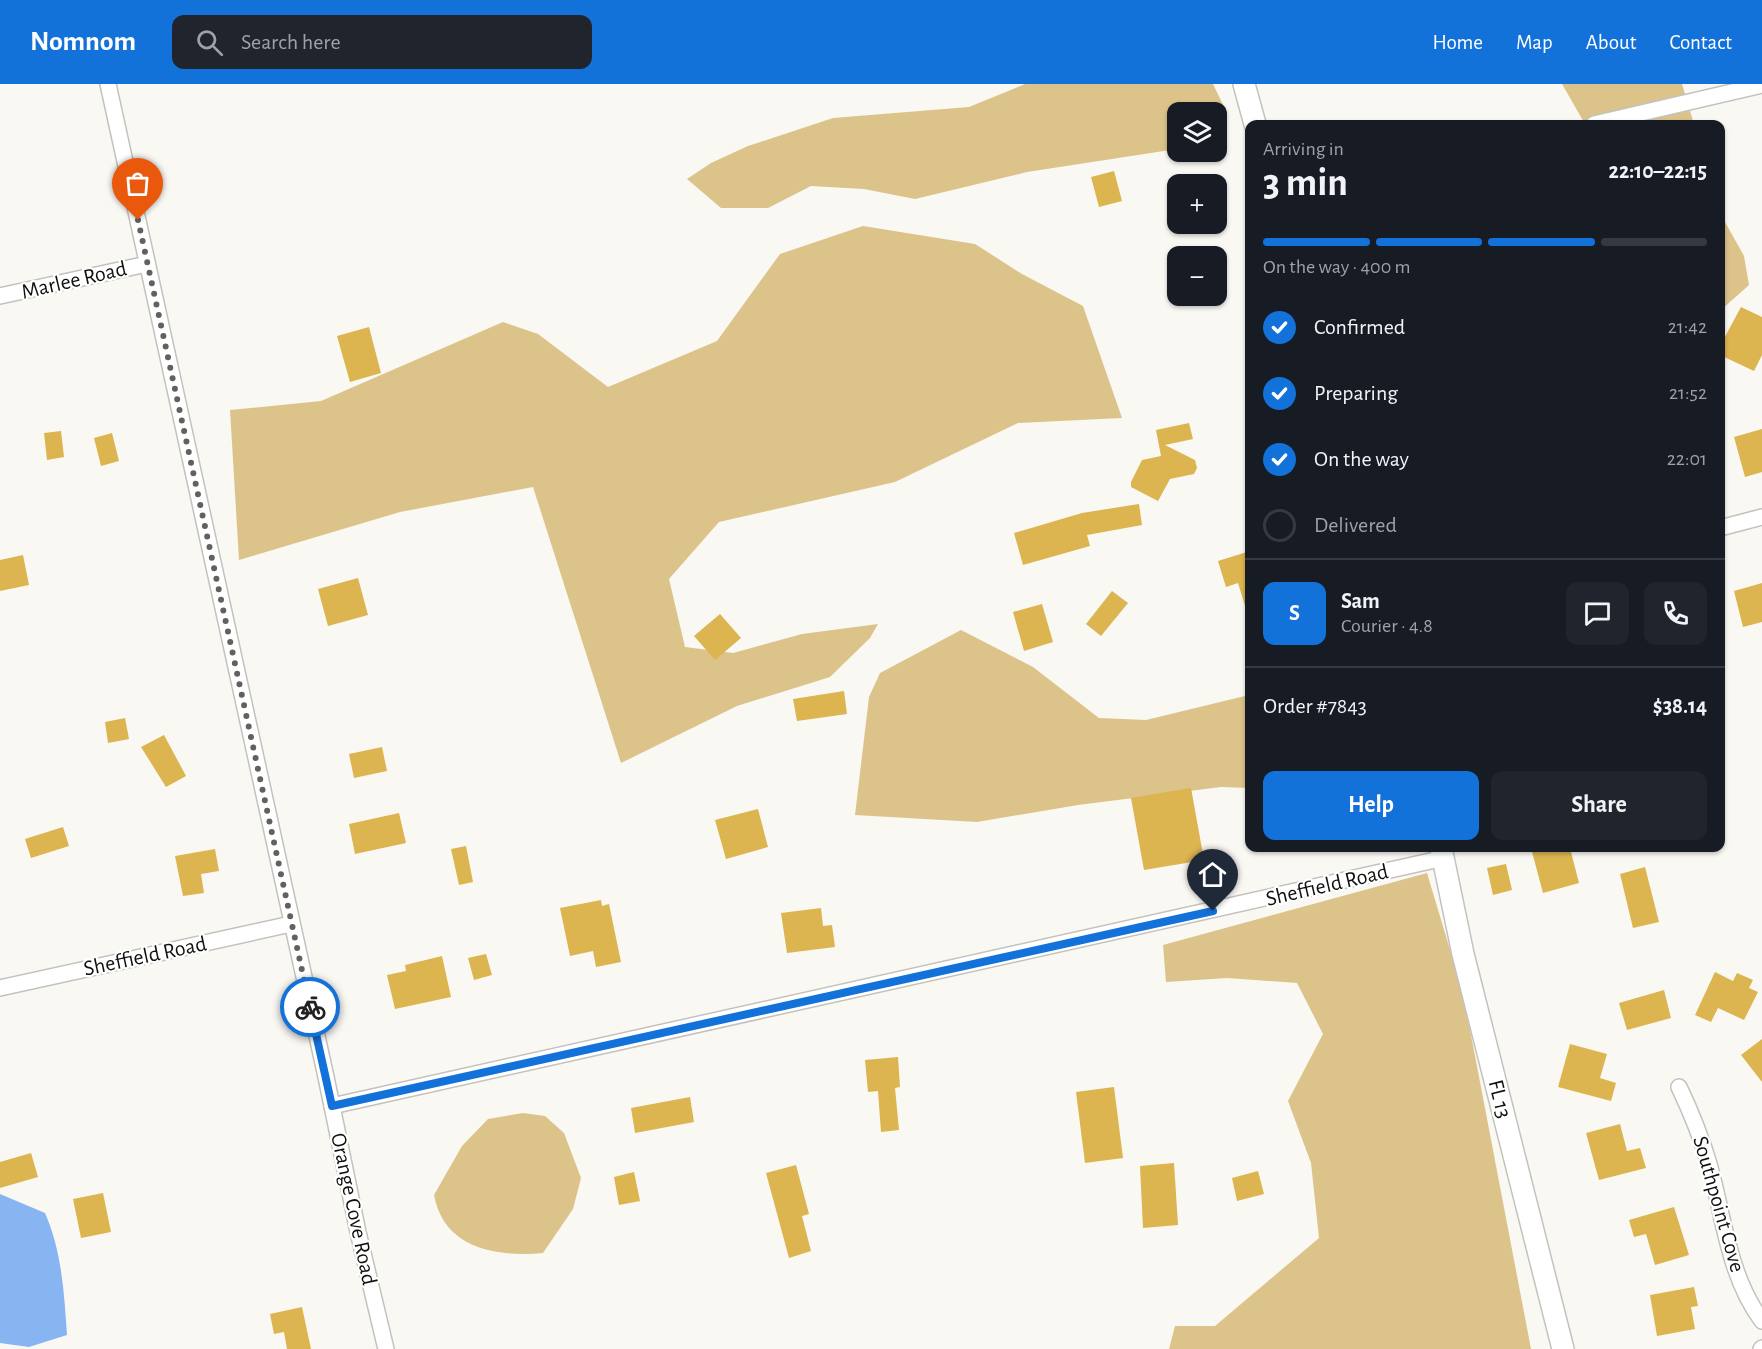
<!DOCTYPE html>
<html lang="en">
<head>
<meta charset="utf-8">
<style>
  body { margin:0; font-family:"Alegreya Sans",sans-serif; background:#20242c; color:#f1f3f6; height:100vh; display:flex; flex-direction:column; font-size:22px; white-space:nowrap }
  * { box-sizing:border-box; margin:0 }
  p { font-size:20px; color:#9ea1a6 }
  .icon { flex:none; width:33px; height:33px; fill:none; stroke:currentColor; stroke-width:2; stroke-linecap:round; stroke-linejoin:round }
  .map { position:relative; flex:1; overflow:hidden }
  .sheet { position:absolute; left:1245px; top:36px; width:480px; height:732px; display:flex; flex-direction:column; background:#171b24; border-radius:12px; box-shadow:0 2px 4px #0004 }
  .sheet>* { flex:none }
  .fabs { position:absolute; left:1167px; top:18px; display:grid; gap:12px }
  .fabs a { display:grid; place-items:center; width:60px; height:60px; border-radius:12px; background:#171b24; box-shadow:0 2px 4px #0004; font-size:30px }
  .pin { position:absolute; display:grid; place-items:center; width:51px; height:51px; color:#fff; margin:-62px -26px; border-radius:50% 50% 50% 0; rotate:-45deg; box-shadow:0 0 6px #0007 }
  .pin .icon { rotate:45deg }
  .courier { position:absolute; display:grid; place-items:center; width:60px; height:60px; margin:-30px; border:4px solid #1371da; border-radius:50%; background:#fff; color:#222; box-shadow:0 2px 8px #0007 }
  .head em { font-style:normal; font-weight:600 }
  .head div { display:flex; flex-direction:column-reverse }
  .head { display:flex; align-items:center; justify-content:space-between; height:102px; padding:0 18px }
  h1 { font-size:39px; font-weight:600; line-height:45px }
  .bar { display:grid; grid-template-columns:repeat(4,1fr); gap:9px 6px; align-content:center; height:72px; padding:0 18px }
  .bar i { height:8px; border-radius:4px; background:#363941 }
  .bar .on { background:#1371da }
  .bar p { grid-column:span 4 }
  .line { display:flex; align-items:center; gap:15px; padding:0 18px; border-top:2px solid #363941 }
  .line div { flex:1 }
  .round { display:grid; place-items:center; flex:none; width:63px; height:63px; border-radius:12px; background:#20242c }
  ol { padding:0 18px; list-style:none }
  li { display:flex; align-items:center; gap:18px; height:66px }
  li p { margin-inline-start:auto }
  li .icon { padding:6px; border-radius:50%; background:#1371da; color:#fff; stroke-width:4 }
  li:last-child { color:#9ea1a6 }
  li i { width:33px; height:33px; border:3px solid #363941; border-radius:50% }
  .action { display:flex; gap:12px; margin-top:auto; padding:12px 18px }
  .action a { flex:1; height:69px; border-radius:12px; background:#1371da; color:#fff; font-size:24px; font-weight:600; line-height:69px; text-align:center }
  .action a+a { background:#20242c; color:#f1f3f6 }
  header { display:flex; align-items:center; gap:36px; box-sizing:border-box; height:84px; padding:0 30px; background:#1371da; color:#fff }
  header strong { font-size:28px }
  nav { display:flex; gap:33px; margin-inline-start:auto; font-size:21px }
  .search { width:420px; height:54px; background:#20242c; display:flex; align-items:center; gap:15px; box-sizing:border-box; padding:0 21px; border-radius:12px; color:#9ea1a6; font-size:22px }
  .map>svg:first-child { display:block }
  .green { fill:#dcc38a }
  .water { fill:#87b5f2 }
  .building { fill:#dcb450 }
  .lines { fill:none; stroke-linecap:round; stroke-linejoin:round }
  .minor-casing { stroke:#c4c2be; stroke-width:18 }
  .secondary-casing { stroke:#c4c2be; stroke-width:24 }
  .minor { stroke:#fff; stroke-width:15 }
  .secondary { stroke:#fff; stroke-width:21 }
  .done { stroke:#62615e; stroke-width:6; stroke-dasharray:0 10.8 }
  .route { stroke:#1371da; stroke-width:8 }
  .labels { text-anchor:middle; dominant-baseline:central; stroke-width:4.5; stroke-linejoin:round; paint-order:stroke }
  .street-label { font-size:22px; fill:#10100e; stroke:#fff }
</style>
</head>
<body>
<header>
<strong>Nomnom</strong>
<div class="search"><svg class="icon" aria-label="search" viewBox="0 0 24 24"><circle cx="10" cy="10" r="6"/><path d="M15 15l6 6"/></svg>Search here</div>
<nav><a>Home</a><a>Map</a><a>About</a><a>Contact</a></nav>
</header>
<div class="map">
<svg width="1762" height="1265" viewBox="0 0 1762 1265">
  <rect width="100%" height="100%" fill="#faf8f3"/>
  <g class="green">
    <path d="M1025 0H1213L1225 25 1218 61H1217L1216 28H1178L1177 65 1027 88 915 115 864 105 811 102 768 124H721L687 95 711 79 748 62 833 34 969 23Z"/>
    <path d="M1562 0H1682L1694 40H1585Z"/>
    <path d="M1720 129 1744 172 1749 201 1721 226Z"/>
    <path d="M863 142 975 160 1022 190 1083 222 1122 334 1018 339 895 398 719 438 669 495 685 563 733 569 802 550 878 540 870 554 830 593 737 622 621 679 533 403 400 428 239 476 230 326 321 317 503 238 538 250 608 303 717 257 780 170Z"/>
    <path d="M961 546 1033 583 1099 634 1146 636 1249 611V704L1221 703 1078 721 977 738 855 731 869 613 880 589Z"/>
    <path d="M1427 789 1463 909 1531 1265H1169L1175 1242H1215L1319 1154 1311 1079 1288 1017 1323 950 1297 899 1227 894 1166 898 1163 861Z"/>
    <path d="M523 1029 545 1032 564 1049 581 1094 573 1125 543 1169C496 1173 444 1165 434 1111L462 1062 488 1035Z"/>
  </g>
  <path class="water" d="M0 1110 45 1129C62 1168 64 1208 67 1251L29 1263 0 1259Z"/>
  <g class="building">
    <path d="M1114 87 1122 117 1099 123 1091 93Z"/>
    <path d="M1741 223 1762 233V271L1754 287 1720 271V262Z"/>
    <path d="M369 243 381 289 350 298 337 252Z"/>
    <path d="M1189 339 1193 355 1165 361 1195 376 1197 384 1194 390 1170 395 1158 417 1131 403V398L1142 376 1161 372 1156 346Z"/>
    <path d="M1762 345V388L1745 393 1734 353Z"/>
    <path d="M61 347 64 373 47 376 44 349Z"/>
    <path d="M112 349 119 377 101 382 94 354Z"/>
    <path d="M1139 420 1142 441 1087 451 1090 462 1023 481 1014 449 1082 429Z"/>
    <path d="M1250 467V524L1246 525 1238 499 1226 503 1218 477Z"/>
    <path d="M23 471 29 501 0 507V476Z"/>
    <path d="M358 494 368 531 328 542 318 505Z"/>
    <path d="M1762 499V538L1743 543 1734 507Z"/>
    <path d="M1112 507 1128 519 1101 552 1086 540Z"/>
    <path d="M1042 520 1053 558 1024 567 1013 528Z"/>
    <path d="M720 530 741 554 715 576 694 552Z"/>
    <path d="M844 607 847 630 797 637 793 615Z"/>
    <path d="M125 634 129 655 108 659 105 638Z"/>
    <path d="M164 651 186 692 166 703 141 663Z"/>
    <path d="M382 663 387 687 354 694 349 670Z"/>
    <path d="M1191 704 1204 776 1144 786 1131 714Z"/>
    <path d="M758 725 768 763 726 775 715 736Z"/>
    <path d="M399 729 406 759 355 770 349 740Z"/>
    <path d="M63 743 69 762 31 774 25 755Z"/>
    <path d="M466 762 473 798 459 801 451 765Z"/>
    <path d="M1531 764H1570L1579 799 1543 809Z"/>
    <path d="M215 765 219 787 201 790 204 809 183 812 175 772Z"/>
    <path d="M1506 780 1512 806 1493 811 1487 784Z"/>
    <path d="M1645 783 1659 838 1633 844 1620 790Z"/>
    <path d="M601 816 602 822 609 820 621 878 596 883 593 867 570 872 560 824Z"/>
    <path d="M821 824 823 842 832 841 835 863 787 869 781 829Z"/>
    <path d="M486 870 492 891 474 896 468 874Z"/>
    <path d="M442 872 451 913 395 925 387 891 406 887 405 881Z"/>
    <path d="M1715 888 1733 897 1737 889 1753 896 1749 904 1758 908 1744 936 1718 924 1711 938 1695 931Z"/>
    <path d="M1664 906 1671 934 1627 946 1619 919Z"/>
    <path d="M1762 955V998L1741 971Z"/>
    <path d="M1570 960 1607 970 1600 994 1616 999 1611 1017 1558 1003Z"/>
    <path d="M898 973 900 1003 895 1004 899 1046 881 1048 878 1007 868 1008 865 976Z"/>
    <path d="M1114 1003 1123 1074 1085 1079 1076 1008Z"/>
    <path d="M690 1013 694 1038 635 1049 631 1024Z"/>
    <path d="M1620 1040 1627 1067 1640 1064 1646 1084 1599 1096 1586 1049Z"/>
    <path d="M31 1069 38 1093 0 1104V1078Z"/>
    <path d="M1174 1079 1178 1141 1143 1144 1140 1082Z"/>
    <path d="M796 1081 809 1130 802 1132 811 1167 789 1174 766 1089Z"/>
    <path d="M1258 1087 1264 1110 1237 1117 1232 1094Z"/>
    <path d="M634 1088 640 1117 619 1121 614 1093Z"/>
    <path d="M103 1109 111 1148 81 1154 73 1115Z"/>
    <path d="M1674 1123 1689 1171 1655 1181 1646 1150 1634 1153 1629 1136Z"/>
    <path d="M1694 1203 1698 1222 1691 1223 1695 1245 1657 1252 1650 1211Z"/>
    <path d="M302 1223 311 1265H287L284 1248 274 1250 270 1230Z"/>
  </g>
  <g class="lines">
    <g class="minor-casing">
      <g id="minor">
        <path d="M108 0 326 993 358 1148 386 1265"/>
        <path d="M1594 40 1762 1"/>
        <path d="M0 212 147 180"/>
        <path d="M1720 444 1762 433"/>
        <path d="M0 904 291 840"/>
        <path d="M1679 1003C1691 1028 1701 1053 1709 1080 1724 1133 1728 1191 1762 1237"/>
        <path d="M332 1022 1444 774"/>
        <path d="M1761 1265 1762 1264"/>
      </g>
    </g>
    <g class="secondary-casing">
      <g id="secondary">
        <path d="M1244 0 1255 40"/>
        <path d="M1441 764 1463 870 1563 1265"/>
      </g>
    </g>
    <use href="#minor" class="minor"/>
    <use href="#secondary" class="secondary"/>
  </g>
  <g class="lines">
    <path class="done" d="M138 136 310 923"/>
    <path class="route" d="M310 923 332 1022 1213 827"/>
  </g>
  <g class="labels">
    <g class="street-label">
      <text transform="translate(74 196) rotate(-13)">Marlee Road</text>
      <text transform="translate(1327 801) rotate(-13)">Sheffield Road</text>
      <text transform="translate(145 872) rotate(-12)">Sheffield Road</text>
      <text transform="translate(1500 1015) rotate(76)">FL 13</text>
      <text transform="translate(1719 1120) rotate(74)">Southpoint Cove</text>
      <text transform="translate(354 1125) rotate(78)">Orange Cove Road</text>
    </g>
  </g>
</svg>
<div class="fabs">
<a><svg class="icon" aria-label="layers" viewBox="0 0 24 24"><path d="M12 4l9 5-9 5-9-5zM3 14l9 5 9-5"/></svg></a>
<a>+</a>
<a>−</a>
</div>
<div class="pin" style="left:138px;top:136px;background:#ea580c"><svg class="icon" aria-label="bag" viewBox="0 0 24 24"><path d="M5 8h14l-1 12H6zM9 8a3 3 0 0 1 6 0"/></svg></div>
<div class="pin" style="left:1213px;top:827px;background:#1f2937"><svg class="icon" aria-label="home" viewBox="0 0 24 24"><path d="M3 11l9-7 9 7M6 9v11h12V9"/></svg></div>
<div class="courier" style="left:310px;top:923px"><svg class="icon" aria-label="bike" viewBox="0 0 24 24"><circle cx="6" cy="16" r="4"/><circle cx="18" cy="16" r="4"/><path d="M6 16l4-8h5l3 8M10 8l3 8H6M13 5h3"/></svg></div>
<section class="sheet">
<div class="head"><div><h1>3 min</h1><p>Arriving in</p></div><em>22:10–22:15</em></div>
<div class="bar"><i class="on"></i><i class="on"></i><i class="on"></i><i></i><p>On the way · 400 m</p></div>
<ol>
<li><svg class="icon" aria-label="check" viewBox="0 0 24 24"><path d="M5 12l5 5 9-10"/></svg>Confirmed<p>21:42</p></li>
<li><svg class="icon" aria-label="check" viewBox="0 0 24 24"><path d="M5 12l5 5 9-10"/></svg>Preparing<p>21:52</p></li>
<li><svg class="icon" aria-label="check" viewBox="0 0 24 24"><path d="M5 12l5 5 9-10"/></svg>On the way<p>22:01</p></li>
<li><i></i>Delivered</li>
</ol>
<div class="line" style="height:108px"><b class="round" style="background:#1371da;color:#fff">S</b><div><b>Sam</b><p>Courier · 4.8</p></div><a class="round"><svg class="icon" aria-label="chat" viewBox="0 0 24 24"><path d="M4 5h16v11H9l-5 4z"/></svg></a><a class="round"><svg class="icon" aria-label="phone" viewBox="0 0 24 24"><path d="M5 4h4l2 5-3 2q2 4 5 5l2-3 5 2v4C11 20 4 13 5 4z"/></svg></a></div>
<div class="line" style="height:78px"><div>Order #7843</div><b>$38.14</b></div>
<div class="action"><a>Help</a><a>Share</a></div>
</section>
</div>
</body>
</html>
